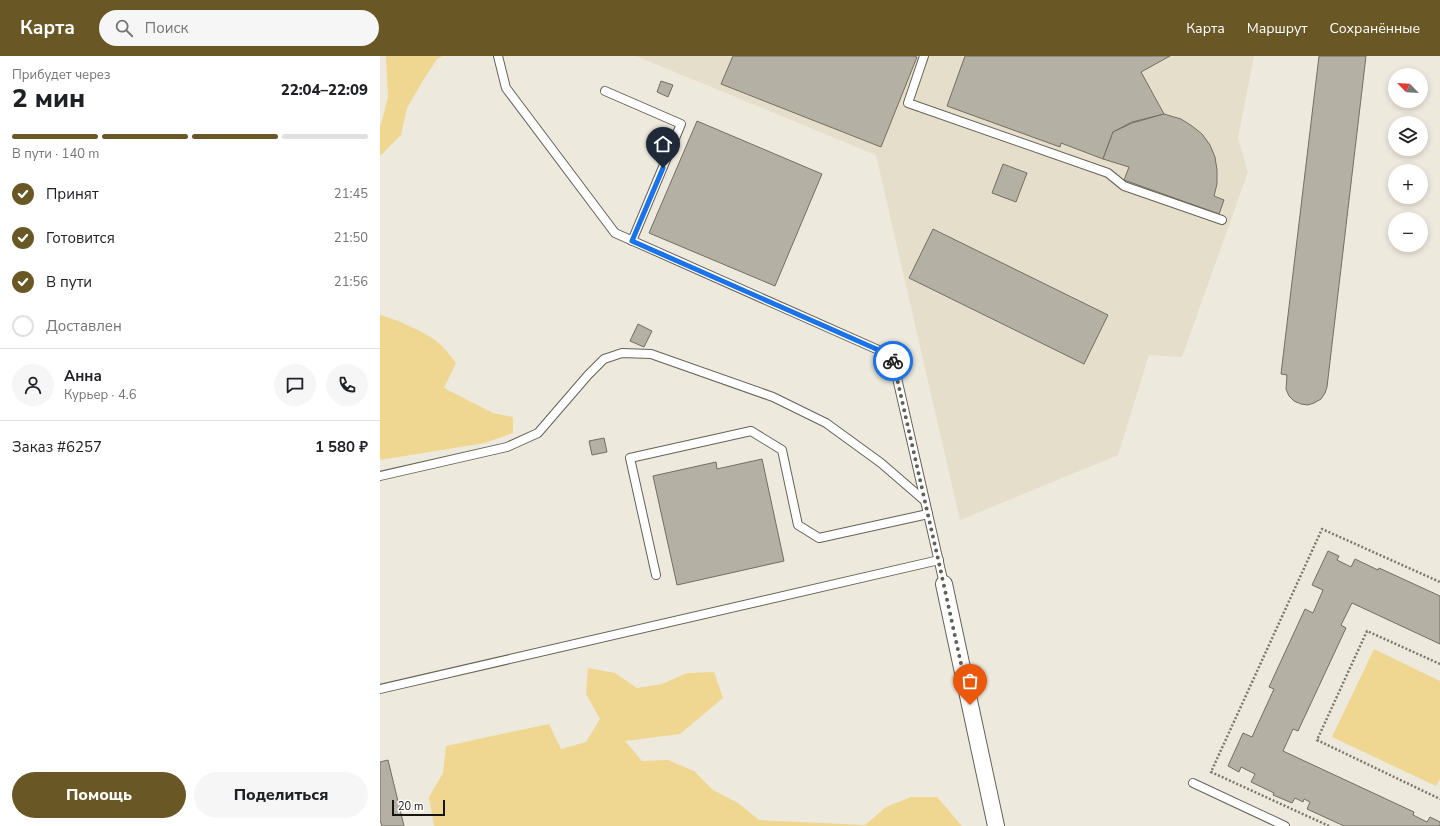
<!DOCTYPE html>
<html lang="ru">
<head>
<meta charset="utf-8">
<style>
  body { margin:0; font-family:"Nunito Sans",sans-serif; background:#f6f6f6; color:#202124; height:100vh; display:flex; flex-direction:column; font-size:15px; white-space:nowrap }
  * { box-sizing:border-box; margin:0 }
  p { font-size:13px; color:#757577 }
  .icon { flex:none; width:22px; height:22px; fill:none; stroke:currentColor; stroke-width:2; stroke-linecap:round; stroke-linejoin:round }
  .map { position:relative; flex:1; overflow:hidden }
  .panel { display:flex; flex-direction:column; background:#fff; width:380px }
  .panel>* { flex:none }
  .needle { width:26px; rotate:295deg }
  .controls { position:absolute; left:1008px; top:12px; display:grid; gap:8px }
  .controls a { display:grid; place-items:center; width:40px; height:40px; border-radius:50%; background:#fff; box-shadow:0 2px 6px #0003; font-size:20px }
  .scale { position:absolute; left:12px; bottom:10px; width:53px; box-sizing:border-box; padding-left:4px; border:2px solid #171511; border-top:0; font-size:11px; line-height:14px; white-space:nowrap; color:#171511; -webkit-text-stroke:3px #fff; paint-order:stroke }
  .pin { position:absolute; display:grid; place-items:center; width:34px; height:34px; color:#fff; margin:-41px -17px; border-radius:50% 50% 50% 0; rotate:-45deg; box-shadow:0 0 4px #0007 }
  .pin .icon { rotate:45deg }
  .courier { position:absolute; display:grid; place-items:center; width:40px; height:40px; margin:-20px; border:3px solid #1a73e8; border-radius:50%; background:#fff; color:#222; box-shadow:0 1px 5px #0007 }
  .headline em { font-style:normal; font-weight:800 }
  .headline div { display:flex; flex-direction:column-reverse }
  .headline { display:flex; align-items:center; justify-content:space-between; height:68px; padding:0 12px }
  h1 { font-size:26px; font-weight:800; line-height:30px }
  .bar { display:grid; grid-template-columns:repeat(4,1fr); gap:6px 4px; align-content:center; height:48px; padding:0 12px }
  .bar i { height:5px; border-radius:3px; background:#e0e0e0 }
  .bar .on { background:#695826 }
  .bar p { grid-column:span 4 }
  .line { display:flex; align-items:center; gap:10px; padding:0 12px; border-top:1px solid #e0e0e0 }
  .line div { flex:1 }
  .round { display:grid; place-items:center; flex:none; width:42px; height:42px; border-radius:21px; background:#f6f6f6 }
  ol { padding:0 12px; list-style:none }
  li { display:flex; align-items:center; gap:12px; height:44px }
  li p { margin-inline-start:auto }
  li .icon { padding:4px; border-radius:50%; background:#695826; color:#fff; stroke-width:4 }
  li:last-child { color:#757577 }
  li i { width:22px; height:22px; border:2px solid #e0e0e0; border-radius:50% }
  .primary-button { display:flex; gap:8px; margin-top:auto; padding:8px 12px }
  .primary-button a { flex:1; height:46px; border-radius:24px; background:#695826; color:#fff; font-size:16px; font-weight:800; line-height:46px; text-align:center }
  .primary-button a+a { background:#f6f6f6; color:#202124 }
  header { display:flex; align-items:center; gap:24px; box-sizing:border-box; height:56px; padding:0 20px; background:#695826; color:#fff }
  header strong { font-size:19px }
  nav { display:flex; gap:22px; margin-inline-start:auto; font-size:14px }
  .search { width:280px; height:36px; background:#f6f6f6; display:flex; align-items:center; gap:10px; box-sizing:border-box; padding:0 14px; border-radius:22px; color:#757577; font-size:15px }
  main { display:flex; flex:1; min-height:0 }
  .map>svg:first-child { display:block }
  .built { fill:#e5deca }
  .green { fill:#efd791 }
  .building { fill:#b4b0a4; stroke:#726e63 }
  .lines { fill:none; stroke-linecap:round; stroke-linejoin:round }
  .lane-casing { stroke:#656257; stroke-width:10 }
  .street-casing { stroke:#656257; stroke-width:18 }
  .path { stroke:#7a776f; stroke-width:2.5; stroke-dasharray:2 2; stroke-linecap:butt }
  .lane { stroke:#fff; stroke-width:8 }
  .street { stroke:#fff; stroke-width:16 }
  .done { stroke:#625f58; stroke-width:4; stroke-dasharray:0 7.2 }
  .route { stroke:#1a73e8; stroke-width:5 }
</style>
</head>
<body>
<header>
<strong>Карта</strong>
<div class="search"><svg class="icon" aria-label="search" viewBox="0 0 24 24"><circle cx="10" cy="10" r="6"/><path d="M15 15l6 6"/></svg>Поиск</div>
<nav><a>Карта</a><a>Маршрут</a><a>Сохранённые</a></nav>
</header>
<main>
<section class="panel">
<div class="headline"><div><h1>2 мин</h1><p>Прибудет через</p></div><em>22:04–22:09</em></div>
<div class="bar"><i class="on"></i><i class="on"></i><i class="on"></i><i></i><p>В пути · 140 m</p></div>
<ol>
<li><svg class="icon" aria-label="check" viewBox="0 0 24 24"><path d="M5 12l5 5 9-10"/></svg>Принят<p>21:45</p></li>
<li><svg class="icon" aria-label="check" viewBox="0 0 24 24"><path d="M5 12l5 5 9-10"/></svg>Готовится<p>21:50</p></li>
<li><svg class="icon" aria-label="check" viewBox="0 0 24 24"><path d="M5 12l5 5 9-10"/></svg>В пути<p>21:56</p></li>
<li><i></i>Доставлен</li>
</ol>
<div class="line" style="height:72px"><a class="round"><svg class="icon" aria-label="person" viewBox="0 0 24 24"><circle cx="12" cy="8" r="4"/><path d="M4 21q1-7 8-7t8 7"/></svg></a><div><b>Анна</b><p>Курьер · 4.6</p></div><a class="round"><svg class="icon" aria-label="chat" viewBox="0 0 24 24"><path d="M4 5h16v11H9l-5 4z"/></svg></a><a class="round"><svg class="icon" aria-label="phone" viewBox="0 0 24 24"><path d="M5 4h4l2 5-3 2q2 4 5 5l2-3 5 2v4C11 20 4 13 5 4z"/></svg></a></div>
<div class="line" style="height:52px"><div>Заказ #6257</div><b>1 580 ₽</b></div>
<div class="primary-button"><a>Помощь</a><a>Поделиться</a></div>
</section>
<div class="map">
<svg width="1060" height="770" viewBox="0 0 1060 770">
  <rect width="100%" height="100%" fill="#ede9dd"/>
  <path class="built" d="M256 0H874L858 82 868 116 802 301 769 299 738 399 580 464 496 99Z"/>
  <g class="green">
    <path d="M6 0H62L57 3 42 26 27 52 21 79 0 100V68H1L8 42Z"/>
    <path d="M0 259C16 263 48 277 60 288 66 294 71 301 76 307L64 332 113 357 133 361V377L105 387 0 404Z"/>
    <path d="M994 593 1060 625V723L1056 730 952 681Z"/>
    <path d="M208 612 235 617 257 632 282 628 307 617 334 616 343 642 300 678 245 685 262 705 288 704 314 715 333 734 358 747 379 764 485 769 506 751 531 741H557L582 770H54L49 741 63 717 66 690 169 668 181 693 206 686 220 663 206 638Z"/>
  </g>
  <g class="building">
    <path d="M353 0H533L537 1 501 91 341 28Z"/>
    <path d="M585 0H790L761 16 784 58 752 66 733 76 723 103 681 87 680 91 567 50Z"/>
    <path d="M939 0H986L947 331 945 337 941 343 934 347 928 349 921 348 914 345 909 340 906 333 907 319 901 318Z"/>
    <path d="M281 25 293 29 288 41 277 36Z"/>
    <path d="M784 58 801 63 812 70 822 78 830 89 835 101 837 114V128L834 140 844 144 839 158 744 124 749 111 723 103 733 76 752 67Z"/>
    <path d="M317 65 442 118 395 230 269 177Z"/>
    <path d="M623 108 647 117 636 146 612 137Z"/>
    <path d="M553 173 728 259 704 308 529 222Z"/>
    <path d="M258 268 272 275 264 291 250 285Z"/>
    <path d="M224 382 227 396 212 399 209 385Z"/>
    <path d="M382 403 404 505 297 529 273 420 336 406 337 413Z"/>
    <path d="M948 495 959 500 957 504 971 511 975 503 998 514 999 512 1060 540V588L972 547 961 569 966 572 918 675 913 673 903 695 1034 756 1033 759 1047 766 1050 761 1060 766V770H964L927 753 930 746 924 743 923 746 915 742 912 747 893 739 894 737 871 726 875 718 861 711 859 716 848 710 863 677 872 681 894 633 889 631 925 553 933 557 943 534 932 529Z"/>
    <path d="M8 704 24 770H2L0 764V706Z"/>
  </g>
  <g class="lines">
    <g class="lane-casing">
      <g id="lane">
        <path d="M118 0 126 32 235 177 512 300 564 528"/>
        <path d="M544 0 528 47 728 117 744 130 842 164"/>
        <path d="M225 35 301 68 252 185"/>
        <path d="M0 420 127 391 158 377 208 319 224 303 242 297 271 298 393 341 446 367 501 407 545 445"/>
        <path d="M276 519 250 402 371 375 402 394 418 469 439 482 548 458"/>
        <path d="M0 633 559 504"/>
        <path d="M813 727 905 770"/>
      </g>
    </g>
    <g class="street-casing">
      <path id="street" d="M564 528 616 770"/>
    </g>
    <g class="path">
      <path d="M1060 608 987 575 937 684 1060 743"/>
      <path d="M949 770 831 716 942 473 1060 526"/>
    </g>
    <use href="#lane" class="lane"/>
    <use href="#street" class="street"/>
  </g>
  <g class="lines">
    <path class="done" d="M513 305 561 516 590 649"/>
    <path class="route" d="M283 112 252 185 512 300 513 305"/>
  </g>
</svg>
<div class="controls">
<a><svg class="needle" viewBox="-14 -14 28 28"><path d="M0-13l5 13h-10z" fill="#e53935"/><path d="M0 13l5-13h-10z" fill="#757577"/></svg></a>
<a><svg class="icon" aria-label="layers" viewBox="0 0 24 24"><path d="M12 4l9 5-9 5-9-5zM3 14l9 5 9-5"/></svg></a>
<a>+</a>
<a>−</a>
</div>
<div class="scale">20 m</div>
<div class="pin" style="left:590px;top:649px;background:#ea580c"><svg class="icon" aria-label="bag" viewBox="0 0 24 24"><path d="M5 8h14l-1 12H6zM9 8a3 3 0 0 1 6 0"/></svg></div>
<div class="pin" style="left:283px;top:112px;background:#1f2937"><svg class="icon" aria-label="home" viewBox="0 0 24 24"><path d="M3 11l9-7 9 7M6 9v11h12V9"/></svg></div>
<div class="courier" style="left:513px;top:305px"><svg class="icon" aria-label="bike" viewBox="0 0 24 24"><circle cx="6" cy="16" r="4"/><circle cx="18" cy="16" r="4"/><path d="M6 16l4-8h5l3 8M10 8l3 8H6M13 5h3"/></svg></div>
</div>
</main>
</body>
</html>
